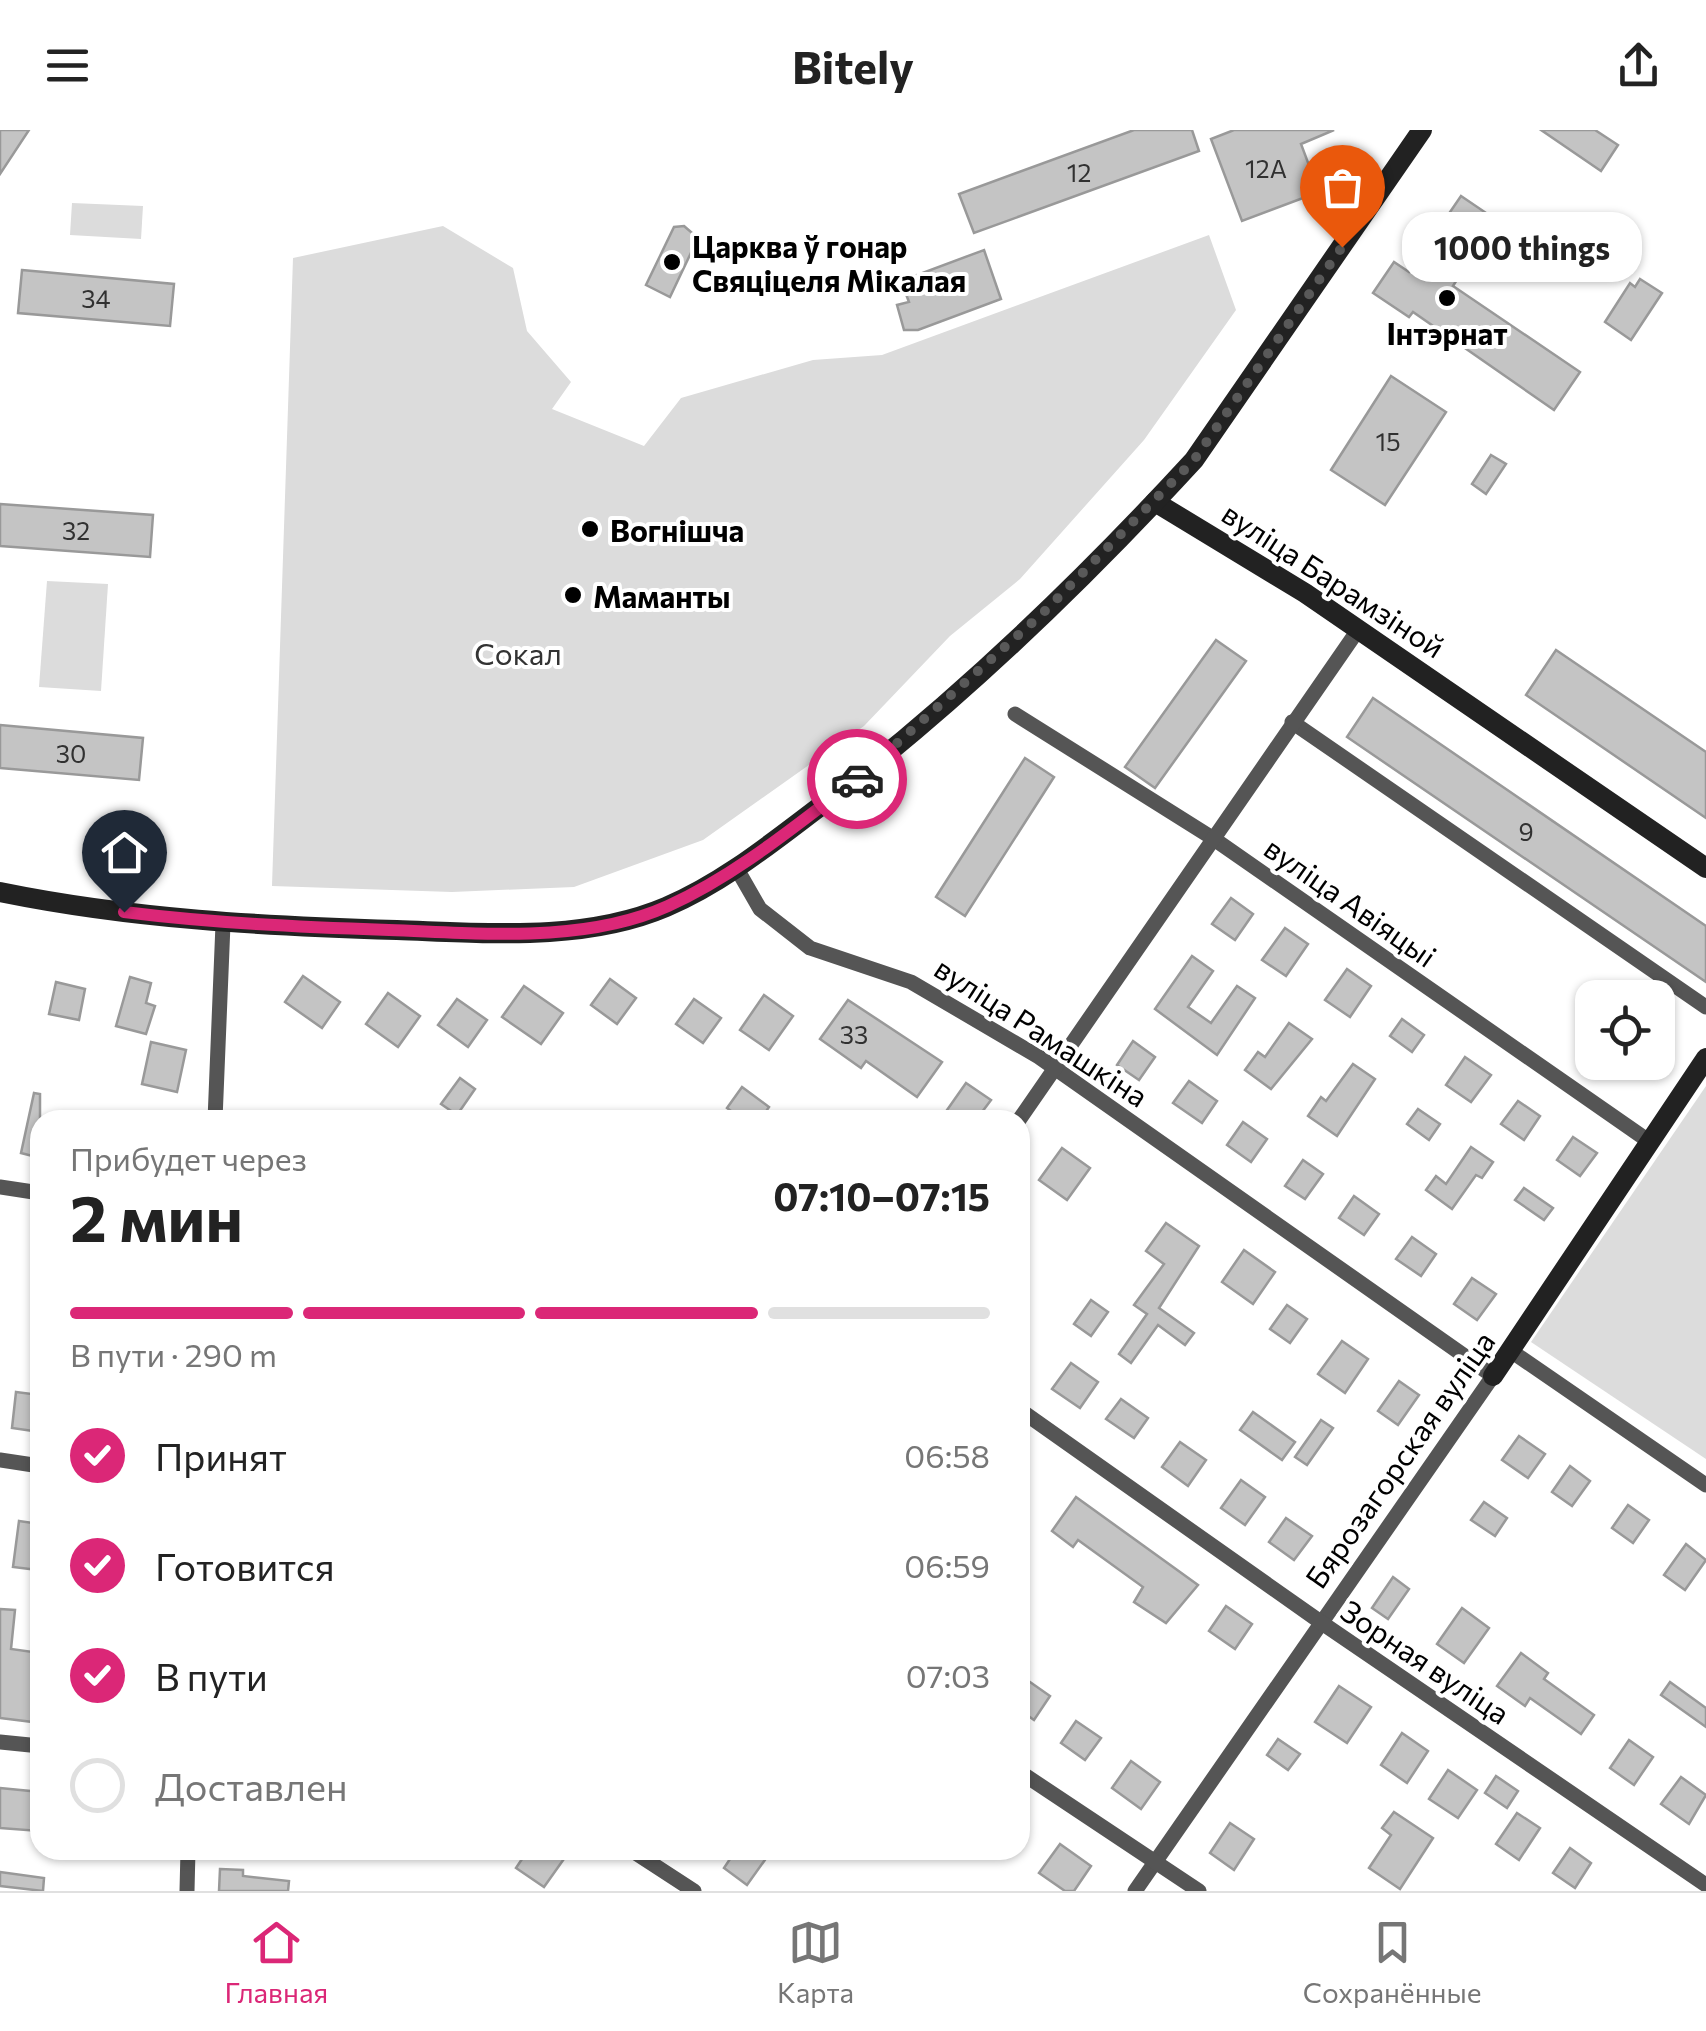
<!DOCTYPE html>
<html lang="ru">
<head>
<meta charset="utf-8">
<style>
  body { margin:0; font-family:Commissioner,sans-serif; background:#f2f2f2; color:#222; height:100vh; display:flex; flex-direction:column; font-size:38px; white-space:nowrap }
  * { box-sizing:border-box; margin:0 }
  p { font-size:32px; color:#767676 }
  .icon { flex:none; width:55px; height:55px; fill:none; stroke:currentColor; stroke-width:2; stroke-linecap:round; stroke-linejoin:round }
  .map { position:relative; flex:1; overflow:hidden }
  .details { position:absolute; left:30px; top:980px; width:1000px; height:750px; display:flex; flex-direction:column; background:#fff; border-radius:30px; box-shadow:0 2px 8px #0004 }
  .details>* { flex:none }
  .buttons { position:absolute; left:1575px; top:850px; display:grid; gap:20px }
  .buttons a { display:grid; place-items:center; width:100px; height:100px; border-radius:20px; background:#fff; box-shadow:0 2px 8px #0004; font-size:50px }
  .pin { position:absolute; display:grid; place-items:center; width:85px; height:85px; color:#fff; margin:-102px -42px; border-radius:50% 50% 50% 0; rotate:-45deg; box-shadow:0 0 10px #0007 }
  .pin .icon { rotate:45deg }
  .courier { position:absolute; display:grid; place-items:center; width:100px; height:100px; margin:-50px; border:8px solid #db2777; border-radius:50%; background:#fff; color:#222; box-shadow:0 2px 12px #0007 }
  .bubble { position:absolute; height:70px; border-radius:30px; background:#fff; box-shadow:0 2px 8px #0004; font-size:32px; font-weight:700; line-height:70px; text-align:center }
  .overview em { font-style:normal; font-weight:700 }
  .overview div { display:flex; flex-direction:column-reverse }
  .overview { display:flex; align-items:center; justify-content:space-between; height:170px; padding:0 40px }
  h1 { font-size:65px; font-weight:700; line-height:75px }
  .bar { display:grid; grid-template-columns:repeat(4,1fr); gap:15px 10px; align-content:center; height:120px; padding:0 40px }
  .bar i { height:12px; border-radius:8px; background:#e0e0e0 }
  .bar .selected { background:#db2777 }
  .bar p { grid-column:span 4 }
  ol { padding:0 40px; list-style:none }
  li { display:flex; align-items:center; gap:30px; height:110px }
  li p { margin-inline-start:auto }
  li .icon { padding:10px; border-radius:50%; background:#db2777; color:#fff; stroke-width:4 }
  li:last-child { color:#767676 }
  li i { width:55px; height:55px; border:5px solid #e0e0e0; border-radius:50% }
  header { display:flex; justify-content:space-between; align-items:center; height:130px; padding:0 40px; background:#fff; font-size:45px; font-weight:700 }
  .tab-bar { display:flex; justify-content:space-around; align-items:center; height:140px; border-top:2px solid #e0e0e0; background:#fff; font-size:28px; color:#767676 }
  .tab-bar a { display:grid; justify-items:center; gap:5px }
  .tab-bar .selected { color:#db2777 }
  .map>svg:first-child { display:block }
  .green { fill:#dcdcdc }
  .building { fill:#c4c4c4; stroke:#999; stroke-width:2.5 }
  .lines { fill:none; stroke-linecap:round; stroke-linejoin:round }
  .street { stroke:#555; stroke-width:15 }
  .secondary { stroke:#222; stroke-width:20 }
  .done { stroke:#595959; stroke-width:10; stroke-dasharray:0 18 }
  .route { stroke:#db2777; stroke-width:12 }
  .poi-dot { fill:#000; stroke:#fff; stroke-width:4 }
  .labels { text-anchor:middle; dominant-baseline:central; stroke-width:8; stroke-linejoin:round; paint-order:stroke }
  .number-label { font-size:25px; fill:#313131 }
  .poi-label { font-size:30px; font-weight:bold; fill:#000; stroke:#fff; text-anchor:start }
  .street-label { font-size:30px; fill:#000; stroke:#fff }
  .park-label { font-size:30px; fill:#333; stroke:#fff }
</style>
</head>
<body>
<header><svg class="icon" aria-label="menu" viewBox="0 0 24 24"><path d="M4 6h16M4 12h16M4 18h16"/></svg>Bitely<svg class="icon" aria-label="share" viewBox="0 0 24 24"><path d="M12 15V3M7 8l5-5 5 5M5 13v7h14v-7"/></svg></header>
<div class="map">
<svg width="1706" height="1761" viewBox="0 0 1706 1761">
  <rect width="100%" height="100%" fill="#fff"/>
  <g class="green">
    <path d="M72 73 143 76 141 109 70 105Z"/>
    <path d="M443 96 513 138 527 201 571 252 552 279 644 316 681 268 813 230 882 225 1209 105 1236 180 1144 310 1020 449 950 506 864 596 703 710 574 757 452 762 272 756 293 128Z"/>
    <path d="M47 451 108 454 101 561 39 557Z"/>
    <path d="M1706 956V1329L1531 1212Z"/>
  </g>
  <g class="building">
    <path d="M0 0H29L0 44Z"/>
    <path d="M1134 0H1192L1199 21 974 103 959 64Z"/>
    <path d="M1234 0H1334L1301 14 1319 62 1242 91 1211 9Z"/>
    <path d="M1541 0H1595L1618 15 1601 41Z"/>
    <path d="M1461 66 1495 89 1453 156 1580 242 1554 280 1413 182 1409 187 1373 163 1394 132 1409 142Z"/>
    <path d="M684 96 698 108 670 167 646 155 674 97Z"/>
    <path d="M984 120 1001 169 918 200H904L897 175 909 172 901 151Z"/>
    <path d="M22 140 174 154 170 196 18 183Z"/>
    <path d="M1640 149 1662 163 1631 210 1605 192 1630 153 1635 157Z"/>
    <path d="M1391 246 1446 282 1385 375 1331 340Z"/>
    <path d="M1491 325 1506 334 1486 364 1472 354Z"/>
    <path d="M0 374 153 385 150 427 0 416Z"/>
    <path d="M1216 510 1246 531 1155 658 1125 637Z"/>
    <path d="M1556 520 1706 622V688L1526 565Z"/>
    <path d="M1373 568 1706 796V852L1347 607Z"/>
    <path d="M0 595 143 608 139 650 0 638Z"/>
    <path d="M1025 628 1054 647 965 786 936 767Z"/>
    <path d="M1231 768 1253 784 1235 810 1212 794Z"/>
    <path d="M1285 798 1308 814 1286 846 1262 830Z"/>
    <path d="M1192 826 1213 841 1188 877 1211 893 1237 856 1255 868 1217 925 1155 879Z"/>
    <path d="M1347 839 1371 856 1350 887 1325 870Z"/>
    <path d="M303 846 340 872 322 898 285 872Z"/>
    <path d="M130 847 151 853 146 873 155 876 146 904 116 896Z"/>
    <path d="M610 849 636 868 617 894 591 875Z"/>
    <path d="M56 852 85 859 79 890 49 884Z"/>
    <path d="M524 856 563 883 541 914 502 887Z"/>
    <path d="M388 863 420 886 398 917 366 894Z"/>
    <path d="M764 865 793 886 769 920 740 900Z"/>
    <path d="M457 869 487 890 468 917 438 895Z"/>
    <path d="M694 869 721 888 703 913 676 894Z"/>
    <path d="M848 870 942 932 917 967 866 931 861 938 820 909Z"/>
    <path d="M1402 889 1424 905 1412 922 1390 906Z"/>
    <path d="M1289 893 1312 909 1271 959 1245 940 1258 922 1265 927Z"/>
    <path d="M1133 911 1155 927 1139 950 1117 935Z"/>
    <path d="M151 912 186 920 177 962 142 954Z"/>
    <path d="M1465 927 1491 945 1471 972 1446 955Z"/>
    <path d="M1353 934 1375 949 1337 1006 1308 986 1321 967 1326 971Z"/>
    <path d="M460 948 475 959 457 985 441 974Z"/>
    <path d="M1189 951 1217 971 1202 993 1173 973Z"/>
    <path d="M966 953 991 970 976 990H940Z"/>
    <path d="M742 957 769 977 760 990H743L727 978Z"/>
    <path d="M34 963 40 964V1028L21 1023Z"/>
    <path d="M1518 971 1540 986 1524 1010 1501 994Z"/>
    <path d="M1418 979 1440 994 1429 1010 1407 994Z"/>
    <path d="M1243 992 1267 1009 1251 1032 1227 1015Z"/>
    <path d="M1573 1007 1597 1023 1580 1046 1557 1030Z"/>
    <path d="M1471 1017 1493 1032 1482 1048 1476 1045 1452 1079 1426 1060 1436 1046 1446 1054Z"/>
    <path d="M1062 1018 1090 1038 1067 1070 1039 1050Z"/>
    <path d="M1303 1030 1323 1044 1305 1069 1285 1056Z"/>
    <path d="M1524 1058 1553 1078 1544 1090 1515 1070Z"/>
    <path d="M1354 1066 1379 1084 1364 1105 1339 1088Z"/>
    <path d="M1166 1093 1199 1116 1159 1178 1194 1203 1185 1215 1158 1195 1131 1233 1119 1224 1147 1184 1134 1175 1164 1134 1146 1121Z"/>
    <path d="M1412 1107 1436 1124 1421 1146 1396 1129Z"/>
    <path d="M1244 1120 1275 1142 1253 1174 1222 1152Z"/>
    <path d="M1472 1148 1496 1164 1477 1190 1454 1174Z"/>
    <path d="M1091 1170 1108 1182 1091 1206 1074 1194Z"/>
    <path d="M1287 1175 1307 1189 1290 1213 1270 1199Z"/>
    <path d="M1342 1211 1368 1229 1345 1263 1318 1244Z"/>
    <path d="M1071 1233 1098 1252 1080 1278 1052 1259Z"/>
    <path d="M1399 1251 1419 1265 1398 1295 1378 1281Z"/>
    <path d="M16 1262 40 1265V1302L12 1298Z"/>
    <path d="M1121 1269 1148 1288 1134 1308 1106 1289Z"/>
    <path d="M1253 1282 1295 1312 1282 1330 1240 1300Z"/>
    <path d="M1321 1290 1333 1298 1307 1335 1295 1327Z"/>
    <path d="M1519 1306 1545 1324 1528 1348 1502 1330Z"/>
    <path d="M1180 1312 1206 1330 1188 1356 1162 1337Z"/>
    <path d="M1570 1336 1590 1351 1572 1376 1552 1362Z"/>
    <path d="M1241 1350 1265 1367 1245 1395 1221 1378Z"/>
    <path d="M1076 1367 1198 1455 1166 1493 1134 1472 1143 1457 1078 1410 1073 1417 1052 1401Z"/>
    <path d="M1484 1372 1507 1388 1495 1406 1471 1390Z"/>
    <path d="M1628 1375 1649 1390 1633 1413 1612 1398Z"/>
    <path d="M1286 1388 1312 1406 1294 1430 1269 1412Z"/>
    <path d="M19 1391 40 1394 38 1440 13 1437Z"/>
    <path d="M1686 1414 1706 1430 1685 1460 1664 1445Z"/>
    <path d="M1393 1447 1409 1459 1388 1489 1372 1478Z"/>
    <path d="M1226 1476 1252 1494 1235 1519 1209 1501Z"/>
    <path d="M1462 1478 1489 1498 1464 1533 1437 1514Z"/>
    <path d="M0 1479 15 1480 11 1519 40 1523 33 1592 0 1588Z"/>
    <path d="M1521 1523 1548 1543 1544 1549 1594 1585 1581 1604 1530 1568 1525 1576 1497 1556Z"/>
    <path d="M1020 1545 1050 1566 1034 1590 1020 1580Z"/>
    <path d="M1670 1552 1706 1578V1597L1661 1565Z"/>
    <path d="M1339 1556 1371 1577 1347 1613 1315 1592Z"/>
    <path d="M1076 1591 1101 1608 1085 1630 1061 1613Z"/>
    <path d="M1402 1603 1428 1621 1407 1653 1381 1635Z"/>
    <path d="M1278 1609 1300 1624 1288 1640 1267 1625Z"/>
    <path d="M1629 1610 1653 1627 1634 1655 1610 1638Z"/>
    <path d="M1131 1631 1160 1652 1141 1679 1112 1658Z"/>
    <path d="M1448 1640 1477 1660 1458 1688 1429 1669Z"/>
    <path d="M1496 1646 1518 1661 1507 1678 1485 1663Z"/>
    <path d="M1681 1647 1706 1665 1689 1694 1661 1674Z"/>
    <path d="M0 1658 40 1662 39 1701 0 1698Z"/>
    <path d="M1394 1682 1433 1708 1400 1759 1369 1738 1391 1705 1382 1698Z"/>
    <path d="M1517 1683 1540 1698 1519 1730 1496 1714Z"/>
    <path d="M1230 1693 1254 1709 1234 1740 1210 1723Z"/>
    <path d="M1060 1714 1091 1736 1074 1761H1065L1039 1743Z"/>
    <path d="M1570 1718 1591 1733 1575 1758 1553 1743Z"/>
    <path d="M528 1720H558L566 1726 544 1757 516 1738Z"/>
    <path d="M736 1720H772L747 1755 724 1738Z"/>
    <path d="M220 1739 243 1740V1746L289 1751 288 1761H219Z"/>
    <path d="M0 1742 44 1748 43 1761 0 1756Z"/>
  </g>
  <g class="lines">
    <g class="street">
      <path d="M1015 584 1214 709 1650 1012"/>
      <path d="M1292 592 1706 877"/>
      <path d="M737 739 760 779 810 818 911 852 1039 927 1493 1246 1135 1761"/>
      <path d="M215 990 223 794"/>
      <path d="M1019 990 1358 500"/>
      <path d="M0 1057 40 1063"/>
      <path d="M1511 1221 1706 1355"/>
      <path d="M1020 1280 1322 1493 1706 1755"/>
      <path d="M0 1330 40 1336"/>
      <path d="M0 1612 40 1616"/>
      <path d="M1020 1642 1199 1761"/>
      <path d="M631 1720 694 1761"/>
      <path d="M187 1761 188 1720"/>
    </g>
    <g class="secondary">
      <path d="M1155 372 1305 463 1706 738"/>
      <path d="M0 762C132 789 264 796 397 800 485 803 584 812 666 777 722 753 769 715 818 678 953 576 1079 455 1194 330L1422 0"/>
      <path d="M1493 1246 1706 928"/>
    </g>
  </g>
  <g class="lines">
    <path class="done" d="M857 649 1044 482 1194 330 1342 117"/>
    <path class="route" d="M124 782C212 793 300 797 389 800 479 803 584 814 668 776 738 744 796 695 857 649"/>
  </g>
  <g class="poi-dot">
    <circle cx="672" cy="132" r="10"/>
    <circle cx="1447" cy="168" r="10"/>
    <circle cx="590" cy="399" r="10"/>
    <circle cx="573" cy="465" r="10"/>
  </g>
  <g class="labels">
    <g class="number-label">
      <text x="1266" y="38">12А</text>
      <text x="1079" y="42">12</text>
      <text x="96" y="168">34</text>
      <text x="1388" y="311">15</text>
      <text x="76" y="400">32</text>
      <text x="71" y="623">30</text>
      <text x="1526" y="701">9</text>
      <text x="854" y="904">33</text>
    </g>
    <g class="poi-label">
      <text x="692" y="115">Царква ў гонар<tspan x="692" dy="34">Свяціцеля Мікалая</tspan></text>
      <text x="1447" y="202" text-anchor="middle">Інтэрнат</text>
      <text x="610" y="399">Вогнішча</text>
      <text x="593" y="465">Маманты</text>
    </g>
    <g class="street-label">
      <text transform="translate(1334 449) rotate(33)">вуліца Барамзіной</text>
      <text transform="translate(1351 771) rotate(35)">вуліца Авіяцыі</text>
      <text transform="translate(1042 901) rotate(33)">вуліца Рамашкіна</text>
      <text transform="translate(1399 1329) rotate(-55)">Бярозагорская вуліца</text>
      <text transform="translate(1426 1531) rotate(34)">Зорная вуліца</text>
    </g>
    <g class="park-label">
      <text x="518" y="522">Сокал</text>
    </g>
  </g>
</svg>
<div class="buttons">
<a><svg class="icon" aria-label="locate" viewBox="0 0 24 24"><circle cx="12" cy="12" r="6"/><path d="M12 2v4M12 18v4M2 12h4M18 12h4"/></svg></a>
</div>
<div class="pin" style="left:1342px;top:117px;background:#ea580c"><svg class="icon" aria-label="bag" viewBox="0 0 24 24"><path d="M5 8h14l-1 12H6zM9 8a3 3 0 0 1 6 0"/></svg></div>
<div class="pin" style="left:124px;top:782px;background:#1f2937"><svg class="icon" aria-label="home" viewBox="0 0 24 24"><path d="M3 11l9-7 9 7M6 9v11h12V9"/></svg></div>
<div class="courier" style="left:857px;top:649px"><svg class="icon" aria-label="car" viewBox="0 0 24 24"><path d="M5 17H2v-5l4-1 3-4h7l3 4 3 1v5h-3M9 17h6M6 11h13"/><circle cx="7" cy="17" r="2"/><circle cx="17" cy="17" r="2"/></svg></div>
<div class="bubble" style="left:1402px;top:82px;width:240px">1000 things</div>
<section class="details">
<div class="overview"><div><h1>2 мин</h1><p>Прибудет через</p></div><em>07:10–07:15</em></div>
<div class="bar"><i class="selected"></i><i class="selected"></i><i class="selected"></i><i></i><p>В пути · 290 m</p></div>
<ol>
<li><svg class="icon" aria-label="check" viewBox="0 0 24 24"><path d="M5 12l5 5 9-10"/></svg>Принят<p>06:58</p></li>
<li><svg class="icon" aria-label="check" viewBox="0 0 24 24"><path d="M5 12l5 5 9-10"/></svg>Готовится<p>06:59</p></li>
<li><svg class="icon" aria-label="check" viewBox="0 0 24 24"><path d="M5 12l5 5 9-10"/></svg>В пути<p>07:03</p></li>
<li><i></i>Доставлен</li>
</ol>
</section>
</div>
<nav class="tab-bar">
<a class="selected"><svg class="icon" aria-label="home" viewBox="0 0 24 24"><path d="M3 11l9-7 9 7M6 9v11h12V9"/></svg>Главная</a>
<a><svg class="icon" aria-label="map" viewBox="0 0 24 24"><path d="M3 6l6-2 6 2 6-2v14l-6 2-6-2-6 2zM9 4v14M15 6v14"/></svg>Карта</a>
<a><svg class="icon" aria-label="saved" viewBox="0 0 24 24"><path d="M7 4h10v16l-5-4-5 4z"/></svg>Сохранённые</a>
</nav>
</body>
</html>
